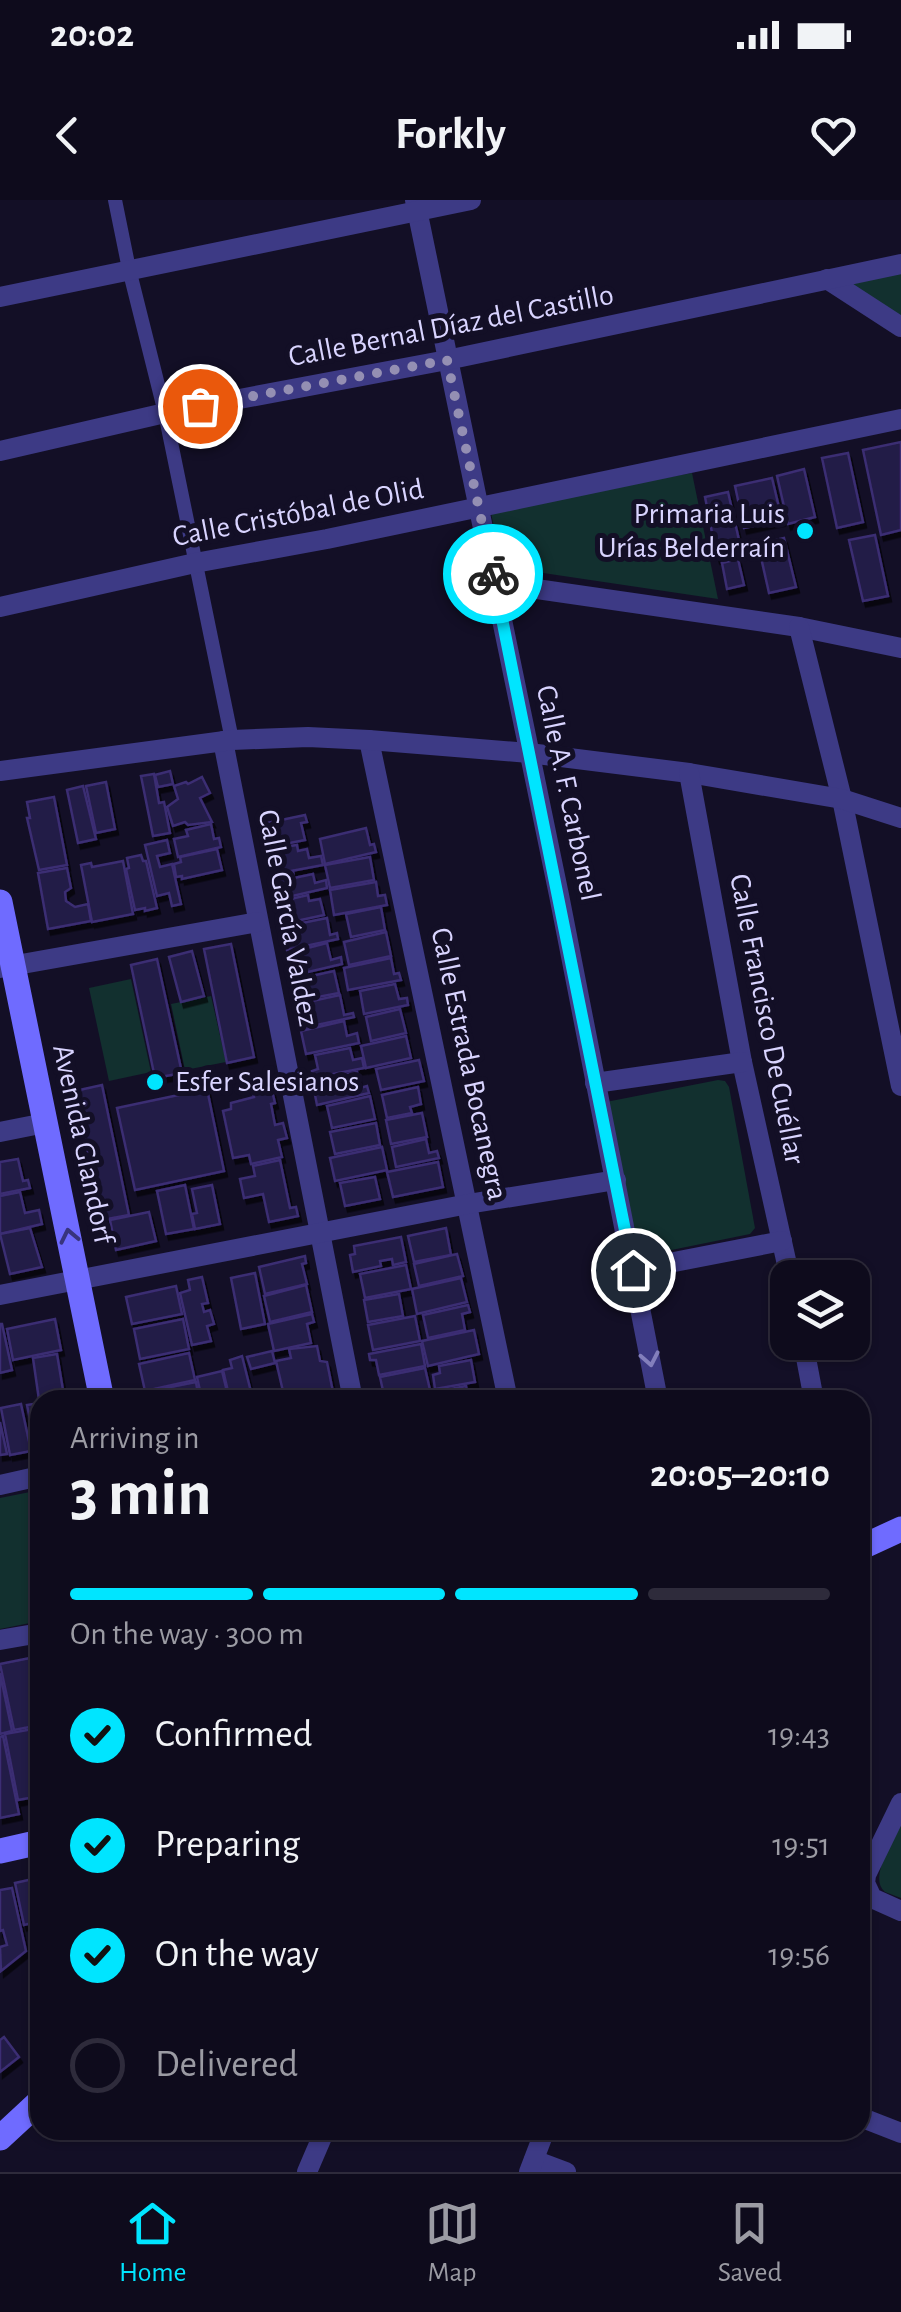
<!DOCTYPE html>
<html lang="en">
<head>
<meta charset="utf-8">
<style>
  body { margin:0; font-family:"Alegreya Sans",sans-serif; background:#171425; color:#f1f3f6; height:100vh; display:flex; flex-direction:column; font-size:38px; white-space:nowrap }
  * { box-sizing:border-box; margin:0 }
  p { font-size:32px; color:#9b9ba3 }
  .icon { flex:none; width:55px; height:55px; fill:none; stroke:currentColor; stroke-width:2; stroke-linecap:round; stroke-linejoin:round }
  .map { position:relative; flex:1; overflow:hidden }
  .details { position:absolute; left:30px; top:1190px; width:840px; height:750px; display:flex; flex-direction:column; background:#0e0b1c; border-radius:30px; box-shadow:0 2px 8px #0004,0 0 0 2px #2e2b3b }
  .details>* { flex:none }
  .tools { position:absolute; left:770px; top:1060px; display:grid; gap:20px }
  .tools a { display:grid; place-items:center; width:100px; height:100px; border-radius:20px; background:#0e0b1c; box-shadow:0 2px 8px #0004,0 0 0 2px #2e2b3b; font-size:50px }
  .pin { position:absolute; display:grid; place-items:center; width:85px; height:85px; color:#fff; margin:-42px; border:5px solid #fff; border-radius:50%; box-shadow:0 2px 10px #0007 }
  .courier { position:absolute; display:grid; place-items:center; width:100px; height:100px; margin:-50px; border:8px solid #00e5ff; border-radius:50%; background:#fff; color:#222; box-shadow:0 2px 12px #0007 }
  .summary em { font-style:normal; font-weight:700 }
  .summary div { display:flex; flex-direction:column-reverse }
  .summary { display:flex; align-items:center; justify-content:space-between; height:170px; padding:0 40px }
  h1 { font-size:65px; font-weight:700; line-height:75px }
  .bar { display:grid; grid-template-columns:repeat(4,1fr); gap:15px 10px; align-content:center; height:120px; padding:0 40px }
  .bar i { height:12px; border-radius:8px; background:#2e2b3b }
  .bar .selected { background:#00e5ff }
  .bar p { grid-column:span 4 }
  ol { padding:0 40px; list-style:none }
  li { display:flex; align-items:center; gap:30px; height:110px }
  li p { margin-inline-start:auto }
  li .icon { padding:10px; border-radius:50%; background:#00e5ff; color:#111; stroke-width:4 }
  li:last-child { color:#9b9ba3 }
  li i { width:55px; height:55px; border:5px solid #2e2b3b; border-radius:50% }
  .status { display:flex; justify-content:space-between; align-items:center; height:70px; padding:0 50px; background:#0e0b1c; direction:ltr }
  .status svg { height:28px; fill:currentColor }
  header { display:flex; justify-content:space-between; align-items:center; height:130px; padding:0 40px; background:#0e0b1c; font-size:45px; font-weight:700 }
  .tabs { display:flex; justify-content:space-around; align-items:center; height:140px; border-top:2px solid #2e2b3b; background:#0e0b1c; font-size:28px; color:#9b9ba3 }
  .tabs a { display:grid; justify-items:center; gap:5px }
  .tabs .selected { color:#00e5ff }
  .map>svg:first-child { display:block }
  .green { fill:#12302f }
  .building { fill:#241b47; stroke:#3b2d73; stroke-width:2.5; filter:url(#shadow) }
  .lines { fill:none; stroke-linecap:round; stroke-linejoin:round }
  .pedestrian { stroke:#3d3a85; stroke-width:14 }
  .minor { stroke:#3d3a85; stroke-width:20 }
  .secondary { stroke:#6f6bff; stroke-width:25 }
  .oneway { stroke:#38347d }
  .oneway2 { stroke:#837fbc }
  .done { stroke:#948fb3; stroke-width:10; stroke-dasharray:0 18 }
  .route { stroke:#00e5ff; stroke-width:12 }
  .poi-dot { fill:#00e5ff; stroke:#130f26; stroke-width:4 }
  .labels { text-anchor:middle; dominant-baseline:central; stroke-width:10; stroke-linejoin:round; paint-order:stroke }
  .street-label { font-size:30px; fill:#d9d4ff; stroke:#130f26 }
  .poi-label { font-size:30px; fill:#d9d4ff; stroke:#130f26; text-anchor:end }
</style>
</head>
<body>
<div class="status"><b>20:02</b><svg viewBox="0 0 49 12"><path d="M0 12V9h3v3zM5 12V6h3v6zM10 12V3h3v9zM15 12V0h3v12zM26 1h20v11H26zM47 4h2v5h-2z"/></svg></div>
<header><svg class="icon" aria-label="back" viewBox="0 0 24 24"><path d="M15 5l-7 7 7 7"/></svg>Forkly<svg class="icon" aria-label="heart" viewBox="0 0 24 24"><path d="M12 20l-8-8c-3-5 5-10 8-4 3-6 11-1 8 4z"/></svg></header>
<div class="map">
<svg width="901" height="1972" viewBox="0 0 901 1972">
  <defs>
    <filter id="shadow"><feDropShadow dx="3" dy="5.5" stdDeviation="0" flood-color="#0009"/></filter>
  </defs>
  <rect width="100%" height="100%" fill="#130f26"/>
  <g class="green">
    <path d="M901 64V127L827 79Z"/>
    <path d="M692 273 718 399 503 367 490 309Z"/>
    <path d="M131 779 151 872 109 881 89 788Z"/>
    <path d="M211 796 226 862 185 870 171 804Z"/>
    <path d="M718 880 725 881 729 887 755 1028 750 1034 642 1056 636 1054 606 902Z"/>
    <path d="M40 1290V1421L0 1429V1298Z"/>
    <path d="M901 1622V1698C898 1697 888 1693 885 1692 868 1678 894 1638 901 1622Z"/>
  </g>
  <g class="building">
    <path d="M901 242V330L881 335 863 250Z"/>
    <path d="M848 253 863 322 837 328 822 258Z"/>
    <path d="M804 269 815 317 788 324 777 276Z"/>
    <path d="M772 278 782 320 744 328 735 286Z"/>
    <path d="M728 292 742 353 717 358 705 297Z"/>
    <path d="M875 335 888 396 863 401 849 340Z"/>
    <path d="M784 338 796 387 769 393 758 344Z"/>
    <path d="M738 359 744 385 727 389 722 363Z"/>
    <path d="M170 571 173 584 158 587 155 575Z"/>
    <path d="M154 574 159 603 164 602 170 633 153 636 141 576Z"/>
    <path d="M202 577 210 593 200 598 212 622 188 625 185 622 173 626 167 607 178 599 174 586 186 582 188 584Z"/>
    <path d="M106 582 115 629 96 633 86 586Z"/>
    <path d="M83 586 96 639 78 643 67 590Z"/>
    <path d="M54 597 67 665 39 670 27 618H30L27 602Z"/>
    <path d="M305 615 307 622 301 623 305 640 264 648 263 639 270 638 267 623Z"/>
    <path d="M211 624 214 639 219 638 221 647 178 657 174 639 188 636 186 630Z"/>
    <path d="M366 628 370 645 374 644 376 652 325 664 320 639Z"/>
    <path d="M167 640 170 653 157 656 160 667 172 664 181 704 172 706 169 693 157 696 145 645Z"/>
    <path d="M297 645 298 651 307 649 309 658 321 656 323 665 275 674 271 649Z"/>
    <path d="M217 649 222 670 182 679V676L176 677 174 664 181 662 180 657Z"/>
    <path d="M141 655 143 661H146L157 708 145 711V708L135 710 126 669 129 668 127 658Z"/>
    <path d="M370 657 374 680 330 688 325 665Z"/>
    <path d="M123 661 133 714 92 722 81 665 91 663 92 667Z"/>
    <path d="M67 668 71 688 65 692 66 701 75 707 88 704 91 721 48 729 38 673Z"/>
    <path d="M293 671 294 678 313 674 315 683 326 680 327 688 275 700 272 690 280 689 276 675Z"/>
    <path d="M376 682 378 696 385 695 387 705 334 715 330 690Z"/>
    <path d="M308 695 309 701 320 699 324 715 287 723 282 701Z"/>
    <path d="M381 707 385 730 351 737 346 714Z"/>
    <path d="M327 718 330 735 337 733 338 739 287 750 286 742 290 741 287 726Z"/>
    <path d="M386 732 391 756 349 765 344 742Z"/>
    <path d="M327 743 331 760 341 757 342 764 291 776 289 768 295 766 292 752Z"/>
    <path d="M231 744 254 857 227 863 204 749Z"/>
    <path d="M192 751 204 796 181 802 169 757Z"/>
    <path d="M391 758 394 774 399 773 401 780 348 790 344 768Z"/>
    <path d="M157 759 182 873 155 878 131 765Z"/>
    <path d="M334 771 339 793 302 800 298 779Z"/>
    <path d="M395 784 399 799 407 798 408 805 364 814 360 791Z"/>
    <path d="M340 795 344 815 353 813 354 817 303 828 301 819 306 818 303 803Z"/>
    <path d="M400 809 406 833 371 841 366 817Z"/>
    <path d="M344 821 347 836 357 833 359 843 306 854 301 831Z"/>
    <path d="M406 836 411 858 366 868 361 846Z"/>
    <path d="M350 848 353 860 362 858 364 868 313 878 312 871 318 869 315 855Z"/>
    <path d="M419 860 424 881 381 890 376 869Z"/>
    <path d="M357 872 360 888 367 886 369 893 317 905 315 895 323 893 320 880Z"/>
    <path d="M269 878 275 903 271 904 275 925 283 923 287 938 278 940 282 957 251 964 249 955 233 958 223 911 231 909V903L254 897 251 883Z"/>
    <path d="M102 885 129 1015 102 1020 75 891Z"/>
    <path d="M418 887 421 904 410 907 412 913 387 918 382 895Z"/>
    <path d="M207 889 224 971 135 990 117 908Z"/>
    <path d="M370 896 375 919 332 928 327 906Z"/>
    <path d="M422 913 427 937 391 944 386 920Z"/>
    <path d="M376 923 380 945 335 954 330 932Z"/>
    <path d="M426 939 429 953 437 951 439 958 396 967 392 947Z"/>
    <path d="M382 947 387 970 335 981 330 958Z"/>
    <path d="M18 959 23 981 28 980 30 988 0 994V962Z"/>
    <path d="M280 960 290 1008 296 1007 298 1016 269 1022 263 994 244 998 240 979 255 976 253 966Z"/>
    <path d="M438 962 443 987 393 997 387 972Z"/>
    <path d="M375 977 380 999 345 1006 340 983Z"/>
    <path d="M185 985 194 1029 166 1034 157 991Z"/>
    <path d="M212 985 220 1024 195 1029 192 1014 197 1013 192 989Z"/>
    <path d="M20 992 25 1013 39 1010 42 1024 0 1034V996Z"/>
    <path d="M149 1012 156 1041 116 1050 110 1020Z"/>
    <path d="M30 1028 42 1067 10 1074 0 1034Z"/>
    <path d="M446 1028 451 1055 414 1062 408 1036Z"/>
    <path d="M401 1037 406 1062 393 1065 392 1059 380 1061 381 1066 353 1072 350 1055 355 1054 354 1046Z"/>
    <path d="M457 1054 463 1076 419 1086 414 1064Z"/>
    <path d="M305 1056 306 1063 302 1064 307 1084 265 1094 259 1067Z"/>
    <path d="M406 1065 411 1089 365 1098 360 1074Z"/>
    <path d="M255 1073 265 1124 241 1129 231 1078Z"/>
    <path d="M202 1077 208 1103 202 1104 204 1112 210 1110 214 1124 207 1126 211 1141 192 1145 180 1093 190 1090 188 1080Z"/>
    <path d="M461 1078 467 1102 417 1114 412 1089Z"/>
    <path d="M306 1085 312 1112 270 1122 264 1096Z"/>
    <path d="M176 1086 182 1114 132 1124 126 1097Z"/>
    <path d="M399 1094 403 1116 368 1122 364 1100Z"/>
    <path d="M468 1105 470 1112 462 1114 465 1130 428 1138 423 1115Z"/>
    <path d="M312 1114 314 1122 307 1124 311 1143 274 1151 268 1124Z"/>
    <path d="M415 1116 420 1141 373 1150 368 1125Z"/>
    <path d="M55 1119 61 1150 13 1160 7 1129Z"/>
    <path d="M183 1119 189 1149 140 1159 134 1129Z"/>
    <path d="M0 1124H2L12 1170 0 1173Z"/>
    <path d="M474 1130 479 1154 428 1166 422 1141Z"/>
    <path d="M421 1144 425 1166 379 1175 376 1160H370L369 1154Z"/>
    <path d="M317 1146 320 1161 327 1162 334 1197 319 1200H285L276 1161 291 1158 289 1149Z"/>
    <path d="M272 1151 275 1163 251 1169 247 1157Z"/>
    <path d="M189 1153 195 1180 145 1191 139 1164Z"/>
    <path d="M57 1154 64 1196 39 1200 33 1158Z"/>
    <path d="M242 1156 253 1200H230L223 1170 232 1168 230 1160Z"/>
    <path d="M471 1160 475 1182 435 1189 433 1175 440 1173 439 1166Z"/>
    <path d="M425 1168 430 1190 385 1200 380 1177Z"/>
    <path d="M222 1171 229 1200H202L197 1177Z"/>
    <path d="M196 1182 199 1200H147L146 1192Z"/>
    <path d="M466 1186 467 1191 477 1190 479 1200H443L441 1191Z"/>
    <path d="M429 1193 431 1200H396Z"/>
    <path d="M40 1203V1254H37L27 1205Z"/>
    <path d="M21 1204 31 1251 10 1255 1 1208Z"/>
    <path d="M0 1222 7 1254 0 1255Z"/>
    <path d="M40 1455V1493L32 1457Z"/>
    <path d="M30 1458 40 1505V1525L14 1530 0 1464Z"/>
    <path d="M0 1473 12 1531 0 1534Z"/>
    <path d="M33 1529 38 1554 33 1555 40 1596 18 1600 5 1534Z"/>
    <path d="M3 1536 19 1614 0 1618V1537Z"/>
    <path d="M40 1665V1721L24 1725 15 1683 33 1679 31 1667Z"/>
    <path d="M12 1688 26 1751 1 1771 0 1747 7 1745 3 1730 0 1731V1690Z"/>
    <path d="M4 1837 19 1857 0 1872V1840Z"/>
  </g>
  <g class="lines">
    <path class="pedestrian" d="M115 0 129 69 165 213 232 540"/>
    <g class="minor">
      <path d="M415 0 559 695 658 1200"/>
      <path d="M827 79 901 127"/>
      <path d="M0 97 471 0"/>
      <path d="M0 251 165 213 447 160 901 64"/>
      <path d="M495 383 799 427 901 448"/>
      <path d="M0 407 195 363 327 339 901 219"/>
      <path d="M799 427 842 599 901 886"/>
      <path d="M369 540 508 1200"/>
      <path d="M223 541 353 1200"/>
      <path d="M0 571 232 540 308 537 369 540 529 553 689 573 842 599 901 618"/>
      <path d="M689 573 742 862 790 1078"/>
      <path d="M0 768 258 722"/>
      <path d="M595 883 742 862"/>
      <path d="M0 932 45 923"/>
      <path d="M633 1070 782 1041"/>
      <path d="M0 1095 468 1004 616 980"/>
      <path d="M803 1142 814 1200"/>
      <path d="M0 1285 40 1276"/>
      <path d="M0 1440 40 1433"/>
      <path d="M901 1603 866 1675 865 1683 872 1698 901 1711"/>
      <path d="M860 1917 901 1933"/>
      <path d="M534 1960 566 1972"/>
      <path d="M307 1972 325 1930"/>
      <path d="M529 1972 545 1930"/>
    </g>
    <g class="secondary">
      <path d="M0 702 102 1200"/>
      <path d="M860 1348 901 1329"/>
      <path d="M0 1651 40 1642"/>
      <path d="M0 1938 40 1901"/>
    </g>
  </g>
  <defs><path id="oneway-chevron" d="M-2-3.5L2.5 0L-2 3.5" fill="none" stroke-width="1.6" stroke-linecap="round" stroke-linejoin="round" transform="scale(2.5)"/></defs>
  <use class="oneway" href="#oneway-chevron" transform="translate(69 1036) rotate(-102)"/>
  <use class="oneway2" href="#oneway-chevron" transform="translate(650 1159) rotate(79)"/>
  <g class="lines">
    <path class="done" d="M200 206 447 160 493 374"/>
    <path class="route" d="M493 374 633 1070"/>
  </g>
  <g class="poi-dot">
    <circle cx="805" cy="331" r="10"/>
    <circle cx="155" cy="882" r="10"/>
  </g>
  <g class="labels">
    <g class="street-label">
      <text transform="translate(451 126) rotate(-11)">Calle Bernal Díaz del Castillo</text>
      <text transform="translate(298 313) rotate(-11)">Calle Cristóbal de Olid</text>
      <text transform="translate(568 593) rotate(78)">Calle A. F. Carbonel</text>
      <text transform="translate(288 718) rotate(79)">Calle García Valdez</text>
      <text transform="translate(767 819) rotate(79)">Calle Francisco De Cuéllar</text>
      <text transform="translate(469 864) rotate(78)">Calle Estrada Bocanegra</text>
      <text transform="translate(83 944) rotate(78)">Avenida Glandorf</text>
    </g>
    <g class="poi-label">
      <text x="785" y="314">Primaria Luis<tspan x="785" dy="34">Urías Belderraín</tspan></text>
      <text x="175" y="882" text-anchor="start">Esfer Salesianos</text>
    </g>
  </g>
</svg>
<div class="tools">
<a><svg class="icon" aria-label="layers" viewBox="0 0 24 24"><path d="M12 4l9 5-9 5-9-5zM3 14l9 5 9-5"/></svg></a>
</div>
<div class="pin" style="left:200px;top:206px;background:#ea580c"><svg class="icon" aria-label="bag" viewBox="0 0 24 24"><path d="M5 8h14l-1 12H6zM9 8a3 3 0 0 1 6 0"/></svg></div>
<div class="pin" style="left:633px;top:1070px;background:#1f2937"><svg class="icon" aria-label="home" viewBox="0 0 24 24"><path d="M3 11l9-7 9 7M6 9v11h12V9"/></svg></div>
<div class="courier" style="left:493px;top:374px"><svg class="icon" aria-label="bike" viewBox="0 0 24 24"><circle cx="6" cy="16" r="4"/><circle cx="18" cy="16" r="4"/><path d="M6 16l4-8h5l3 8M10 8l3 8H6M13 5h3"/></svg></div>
<section class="details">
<div class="summary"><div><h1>3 min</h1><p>Arriving in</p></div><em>20:05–20:10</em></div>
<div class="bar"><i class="selected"></i><i class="selected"></i><i class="selected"></i><i></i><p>On the way · 300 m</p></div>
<ol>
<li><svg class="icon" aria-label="check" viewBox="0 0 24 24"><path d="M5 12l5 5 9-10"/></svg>Confirmed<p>19:43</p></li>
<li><svg class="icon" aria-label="check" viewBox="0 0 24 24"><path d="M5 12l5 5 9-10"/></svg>Preparing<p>19:51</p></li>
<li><svg class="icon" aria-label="check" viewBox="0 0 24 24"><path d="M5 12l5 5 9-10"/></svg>On the way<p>19:56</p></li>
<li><i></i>Delivered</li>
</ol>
</section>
</div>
<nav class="tabs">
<a class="selected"><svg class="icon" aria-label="home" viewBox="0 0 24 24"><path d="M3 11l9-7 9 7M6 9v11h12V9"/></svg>Home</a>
<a><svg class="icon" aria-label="map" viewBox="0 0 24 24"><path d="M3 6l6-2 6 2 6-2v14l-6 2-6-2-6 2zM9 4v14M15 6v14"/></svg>Map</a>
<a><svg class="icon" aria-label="saved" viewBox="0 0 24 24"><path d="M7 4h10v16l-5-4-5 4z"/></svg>Saved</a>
</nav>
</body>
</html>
